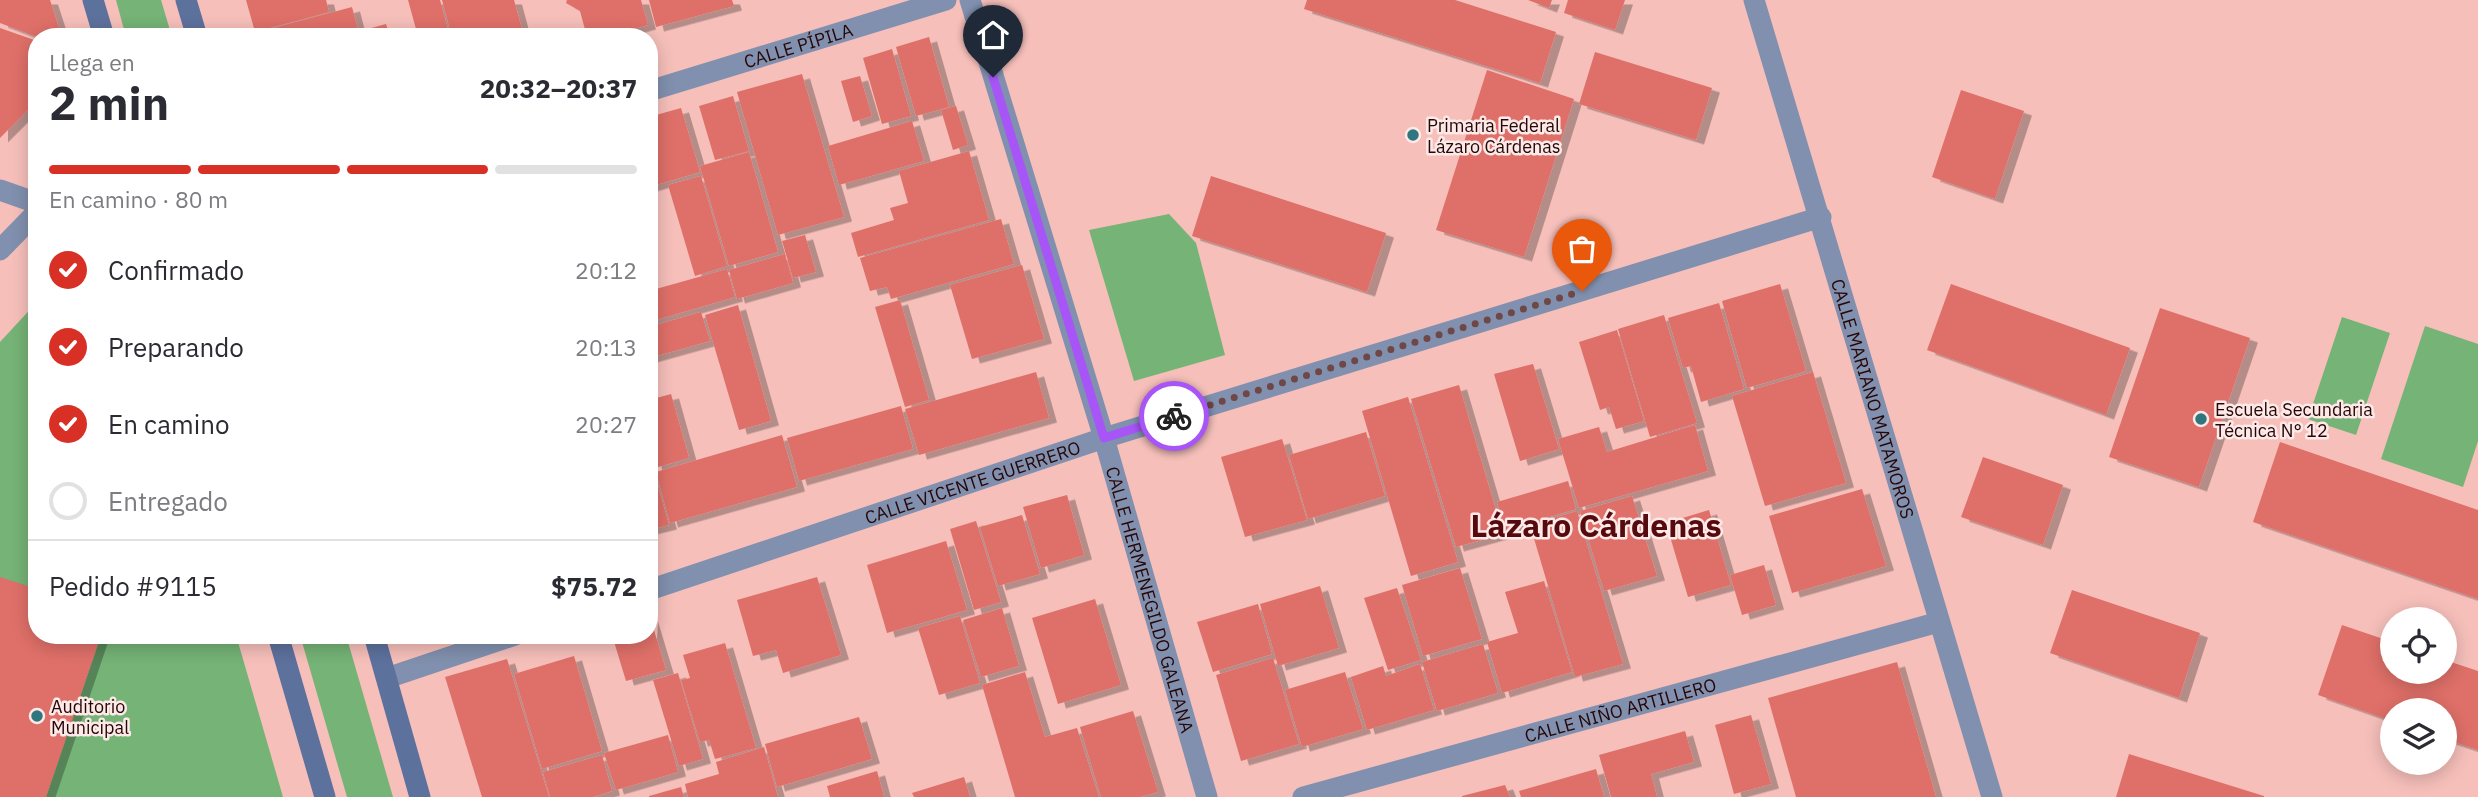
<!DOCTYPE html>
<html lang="es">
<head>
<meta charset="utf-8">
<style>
  body { margin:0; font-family:"IBM Plex Sans",sans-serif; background:#f2f2f3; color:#2b2b33; height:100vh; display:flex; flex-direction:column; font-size:26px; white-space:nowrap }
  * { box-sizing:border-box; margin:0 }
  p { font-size:23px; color:#7c7c81 }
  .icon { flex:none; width:38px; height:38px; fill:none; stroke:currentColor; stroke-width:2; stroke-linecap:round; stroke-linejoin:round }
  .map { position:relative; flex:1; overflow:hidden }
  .drawer { position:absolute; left:28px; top:28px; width:630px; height:616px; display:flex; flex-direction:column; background:#fff; border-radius:28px; box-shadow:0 4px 18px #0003 }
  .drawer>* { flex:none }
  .buttons { position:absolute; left:2380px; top:607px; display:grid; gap:14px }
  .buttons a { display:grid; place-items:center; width:77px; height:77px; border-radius:50%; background:#fff; box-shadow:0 4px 18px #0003; font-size:35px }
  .pin { position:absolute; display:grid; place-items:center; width:60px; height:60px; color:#fff; margin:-72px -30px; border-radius:50% 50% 50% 0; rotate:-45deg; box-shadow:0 0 7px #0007 }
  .pin .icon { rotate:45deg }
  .courier { position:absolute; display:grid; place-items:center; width:70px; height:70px; margin:-35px; border:5px solid #a855f7; border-radius:50%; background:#fff; color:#222; box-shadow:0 2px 9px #0007 }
  .headline em { font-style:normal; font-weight:700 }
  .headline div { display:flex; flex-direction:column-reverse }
  .headline { display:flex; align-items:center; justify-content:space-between; height:119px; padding:0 21px }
  h1 { font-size:46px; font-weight:700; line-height:52px }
  .bar { display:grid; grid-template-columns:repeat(4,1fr); gap:10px 7px; align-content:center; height:84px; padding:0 21px }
  .bar i { height:9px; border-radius:5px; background:#e1e1e2 }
  .bar .on { background:#d93025 }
  .bar p { grid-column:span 4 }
  .line { display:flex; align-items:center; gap:18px; padding:0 21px; border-top:2px solid #e1e1e2 }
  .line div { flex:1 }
  ol { padding:0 21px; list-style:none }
  li { display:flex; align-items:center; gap:21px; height:77px }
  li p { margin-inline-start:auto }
  li .icon { padding:7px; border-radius:50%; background:#d93025; color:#fff; stroke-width:4 }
  li:last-child { color:#7c7c81 }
  li i { width:38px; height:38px; border:4px solid #e1e1e2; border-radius:50% }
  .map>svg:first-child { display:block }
  .green { fill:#75b376 }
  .building { fill:#df6f69; filter:url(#shadow) }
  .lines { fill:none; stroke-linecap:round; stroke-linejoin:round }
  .street { stroke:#8190ae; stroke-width:21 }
  .secondary { stroke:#5d719d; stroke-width:21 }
  .done { stroke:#6f4746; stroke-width:7; stroke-dasharray:0 12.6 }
  .route { stroke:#a855f7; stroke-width:9 }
  .poi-dot { fill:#2e777f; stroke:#fdeae8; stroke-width:2.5 }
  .labels { text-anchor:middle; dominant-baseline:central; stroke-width:5; stroke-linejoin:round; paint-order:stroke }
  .street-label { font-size:18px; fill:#260707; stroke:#fdeae8 }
  .poi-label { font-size:18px; fill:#260707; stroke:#fdeae8; text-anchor:start }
  .town-label { font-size:32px; font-weight:bold; fill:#560a0e; stroke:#fdeae8 }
</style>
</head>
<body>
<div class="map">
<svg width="2478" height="797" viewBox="0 0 2478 797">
  <defs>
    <filter id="shadow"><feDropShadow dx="8" dy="4.5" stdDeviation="0" flood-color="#0004"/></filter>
  </defs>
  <rect width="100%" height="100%" fill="#f6bfba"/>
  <g class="green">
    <path d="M116 0H161L172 37H126Z"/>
    <path d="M1169 214 1196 243 1225 355 1134 381 1089 230Z"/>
    <path d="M37 302V635H236L283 797H0V342Z"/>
    <path d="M2342 317 2390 333 2356 435 2308 419Z"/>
    <path d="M2425 326 2478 344V441L2463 487 2381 459Z"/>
    <path d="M300 635H346L393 797H347Z"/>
  </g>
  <g class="building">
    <path d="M0 0H50L62 37H37L0 23Z"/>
    <path d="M246 0H326L329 12 255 32Z"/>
    <path d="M408 0H440L450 37H391L416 29Z"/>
    <path d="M442 0H514L524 37H452Z"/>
    <path d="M567 0H641L648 25 605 37H587L580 11 566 3Z"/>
    <path d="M649 0H732L734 6 656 27Z"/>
    <path d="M1307 0H1455L1556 32 1540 83 1304 9Z"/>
    <path d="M1528 0H1552L1549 8Z"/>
    <path d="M1568 0H1625L1615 30 1564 13Z"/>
    <path d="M352 7 358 30 333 37H252L251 34Z"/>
    <path d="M386 24 390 37H342V36Z"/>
    <path d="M0 28 37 41V101L0 138Z"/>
    <path d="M929 37 949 107 916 116 896 47Z"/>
    <path d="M892 49 911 116 882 124 863 58Z"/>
    <path d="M1595 52 1712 88 1696 140 1579 104Z"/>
    <path d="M1487 70 1574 99 1524 257 1436 230Z"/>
    <path d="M802 74 844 217 778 235 737 92Z"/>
    <path d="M860 76 872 116 853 122 841 81Z"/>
    <path d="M1961 90 2024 111 1995 199 1932 177Z"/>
    <path d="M733 96 749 151 715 160 699 106Z"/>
    <path d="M956 106 968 145 953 150 941 110Z"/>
    <path d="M681 108 700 172 649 187V117Z"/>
    <path d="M912 121 924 161 839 185 828 146Z"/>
    <path d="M969 151 989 220 858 257 851 233 894 220 890 208 908 203 899 171Z"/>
    <path d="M749 152 778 252 729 266 700 166Z"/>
    <path d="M701 176 727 266 695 276 668 185Z"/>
    <path d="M1211 176 1386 233 1367 292 1192 236Z"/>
    <path d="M1001 219 1014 264 891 299 887 287 870 291 860 258Z"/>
    <path d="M805 235 816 272 793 278 782 241Z"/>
    <path d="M785 254 793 283 737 299 729 270Z"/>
    <path d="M1022 265 1044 339 972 359 950 285Z"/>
    <path d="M727 269 735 297 649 322V291Z"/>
    <path d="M1780 284 1806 371 1747 388 1722 301Z"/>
    <path d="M1951 284 2130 348 2106 415 1927 350Z"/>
    <path d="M900 300 929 400 905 407 875 307Z"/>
    <path d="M1719 303 1744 389 1701 402 1691 366 1683 368 1668 318Z"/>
    <path d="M738 305 771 421 739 430 705 315Z"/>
    <path d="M2160 308 2250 338 2199 487 2109 457Z"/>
    <path d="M701 312 710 341 649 358V327Z"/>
    <path d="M1664 315 1697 423 1650 437 1618 329Z"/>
    <path d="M1617 330 1644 421 1616 429 1609 407 1600 410 1579 342Z"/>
    <path d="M1533 364 1559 449 1520 461 1494 374Z"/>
    <path d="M1036 372 1049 418 919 455 905 409Z"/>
    <path d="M1813 372 1846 483 1765 506 1732 396Z"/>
    <path d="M1459 385 1503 534 1456 547 1411 399Z"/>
    <path d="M671 394 689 458 655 468 649 447V400Z"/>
    <path d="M1408 397 1458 562 1411 576 1362 411Z"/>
    <path d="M901 406 913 449 799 481 787 438Z"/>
    <path d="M1695 425 1708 471 1579 508 1558 439 1599 427 1607 452Z"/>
    <path d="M1366 432 1385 496 1308 519 1289 455Z"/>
    <path d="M782 435 797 487 670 523 656 472Z"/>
    <path d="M1282 439 1307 520 1245 537 1221 457Z"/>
    <path d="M2280 442 2478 510V599L2253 522Z"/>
    <path d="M1983 457 2063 485 2043 545 1961 517Z"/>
    <path d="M654 472 669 525 649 530V473Z"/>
    <path d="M1568 481 1576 509 1506 530 1497 502Z"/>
    <path d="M1862 489 1886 566 1792 593 1769 516Z"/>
    <path d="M1067 495 1084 555 1041 568 1023 507Z"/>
    <path d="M1632 496 1657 576 1604 591 1580 511Z"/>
    <path d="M1709 510 1731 585 1688 597 1666 523Z"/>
    <path d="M1577 511 1623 664 1575 677 1530 525Z"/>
    <path d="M1022 515 1040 574 998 586 980 527Z"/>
    <path d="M976 521 1001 602 974 610 950 529Z"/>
    <path d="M946 541 967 610 887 633 867 565Z"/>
    <path d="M1764 565 1776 605 1742 615 1730 575Z"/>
    <path d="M1460 568 1482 639 1423 656 1402 585Z"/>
    <path d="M0 577 37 589V635H101L46 797H0Z"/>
    <path d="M817 577 841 655 783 673 776 650 753 656 737 600Z"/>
    <path d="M1544 581 1572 672 1502 693 1487 642 1518 633 1505 592Z"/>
    <path d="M1320 586 1339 648 1278 666 1260 604Z"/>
    <path d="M1397 588 1421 660 1388 670 1364 598Z"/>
    <path d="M2072 590 2200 633 2179 698 2050 653Z"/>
    <path d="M1095 599 1121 685 1058 704 1032 618Z"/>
    <path d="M1258 604 1272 654 1213 672 1197 622Z"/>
    <path d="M1002 608 1019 666 981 677 963 620Z"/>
    <path d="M960 616 980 683 939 695 918 628Z"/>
    <path d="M650 617 666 670 626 681 612 635H649Z"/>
    <path d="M2342 625 2392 642V672H2445V660L2478 671V750L2445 739V710H2392V721L2318 695Z"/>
    <path d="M725 643 756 748 715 759 709 740 700 742 681 680 690 678 683 655Z"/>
    <path d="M1483 644 1498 693 1437 711 1422 662Z"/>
    <path d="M574 656 602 751 542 769 514 674Z"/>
    <path d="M1273 658 1299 744 1241 761 1216 675Z"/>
    <path d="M507 659 549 797H482L445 677Z"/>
    <path d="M1897 662 1936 797H1796L1768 698Z"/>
    <path d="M1420 664 1434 710 1367 730 1351 677 1383 666 1386 676Z"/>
    <path d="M1025 672 1045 737 1077 728 1099 797H1015L982 685Z"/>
    <path d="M1345 672 1363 729 1302 747 1285 690Z"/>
    <path d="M678 673 703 759 679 766 653 680Z"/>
    <path d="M1133 711 1158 792 1140 797H1101L1080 727Z"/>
    <path d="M1751 715 1771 784 1734 794 1715 725Z"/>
    <path d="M859 717 872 759 777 787 765 744Z"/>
    <path d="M1685 731 1694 762 1651 774 1657 797H1611L1599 755Z"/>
    <path d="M668 735 678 772 616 790 604 753Z"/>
    <path d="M764 747 778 797H688L685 784 719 774 716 762Z"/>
    <path d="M2129 754 2264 796V797H2116Z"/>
    <path d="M602 755 612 791 593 797H550L543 772Z"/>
    <path d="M1596 769 1604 797H1521L1519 791Z"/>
    <path d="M877 771 884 797H830L827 786Z"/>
    <path d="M964 777 970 797H914L912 793Z"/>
    <path d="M1505 785 1510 797H1462V796Z"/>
    <path d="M681 787 684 797H649V796Z"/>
  </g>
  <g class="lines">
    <g class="street">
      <path id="s1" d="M970 0 1104 438 1207 797"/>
      <path id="s2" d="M1754 0 1992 797"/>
      <path id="s3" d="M649 91 946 0"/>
      <path d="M0 190 37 203"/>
      <path d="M0 250 37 212"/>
      <path id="s4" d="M649 590 1104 438 1821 217"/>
      <path d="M387 678 515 635"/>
      <path id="s5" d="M1303 797 1939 622"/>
    </g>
    <g class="secondary">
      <path d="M93 0 104 37"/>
      <path d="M186 0 197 37"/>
      <path d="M278 635 325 797"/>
      <path d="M374 635 420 797"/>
    </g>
  </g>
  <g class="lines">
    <path class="done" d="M1174 416 1582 291"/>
    <path class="route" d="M993 77 1104 438 1174 416"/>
  </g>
  <g class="poi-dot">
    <circle cx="1413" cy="135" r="7"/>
    <circle cx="2201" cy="419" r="7"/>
    <circle cx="37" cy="716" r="7"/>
  </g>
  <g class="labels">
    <g class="street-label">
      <text stroke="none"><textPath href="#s3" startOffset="156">CALLE PÍPILA</textPath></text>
      <text stroke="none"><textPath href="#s2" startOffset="416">CALLE MARIANO MATAMOROS</textPath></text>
      <text stroke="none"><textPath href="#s4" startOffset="341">CALLE VICENTE GUERRERO</textPath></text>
      <text stroke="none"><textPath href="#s1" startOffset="626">CALLE HERMENEGILDO GALEANA</textPath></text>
      <text stroke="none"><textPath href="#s5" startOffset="329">CALLE NIÑO ARTILLERO</textPath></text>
    </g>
    <g class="poi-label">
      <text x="1427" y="125">Primaria Federal<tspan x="1427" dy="21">Lázaro Cárdenas</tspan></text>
      <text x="2215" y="409">Escuela Secundaria<tspan x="2215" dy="21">Técnica N° 12</tspan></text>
      <text x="51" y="706">Auditorio<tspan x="51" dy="21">Municipal</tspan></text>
    </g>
    <g class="town-label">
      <text x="1596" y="525">Lázaro Cárdenas</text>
    </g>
  </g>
</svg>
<div class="buttons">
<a><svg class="icon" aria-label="locate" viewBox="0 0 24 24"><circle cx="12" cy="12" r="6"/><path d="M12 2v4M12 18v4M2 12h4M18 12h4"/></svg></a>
<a><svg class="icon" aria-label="layers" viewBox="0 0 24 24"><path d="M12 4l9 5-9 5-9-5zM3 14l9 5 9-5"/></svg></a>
</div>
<div class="pin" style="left:1582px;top:291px;background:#ea580c"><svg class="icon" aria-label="bag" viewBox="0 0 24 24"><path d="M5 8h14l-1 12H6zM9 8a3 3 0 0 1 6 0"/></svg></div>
<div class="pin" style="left:993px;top:77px;background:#1f2937"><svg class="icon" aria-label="home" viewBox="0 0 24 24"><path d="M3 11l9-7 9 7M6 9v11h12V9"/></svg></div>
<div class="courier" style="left:1174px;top:416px"><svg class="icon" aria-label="bike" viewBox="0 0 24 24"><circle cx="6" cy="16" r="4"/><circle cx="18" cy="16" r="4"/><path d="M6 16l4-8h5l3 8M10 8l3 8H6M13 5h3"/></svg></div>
<section class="drawer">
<div class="headline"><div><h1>2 min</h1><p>Llega en</p></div><em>20:32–20:37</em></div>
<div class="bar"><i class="on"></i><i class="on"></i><i class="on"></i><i></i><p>En camino · 80 m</p></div>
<ol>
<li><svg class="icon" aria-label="check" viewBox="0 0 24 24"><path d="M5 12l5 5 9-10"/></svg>Confirmado<p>20:12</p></li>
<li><svg class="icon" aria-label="check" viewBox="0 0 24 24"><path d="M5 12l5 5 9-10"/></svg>Preparando<p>20:13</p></li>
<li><svg class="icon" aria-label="check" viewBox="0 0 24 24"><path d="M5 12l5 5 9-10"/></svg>En camino<p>20:27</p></li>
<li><i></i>Entregado</li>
</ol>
<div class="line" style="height:91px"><div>Pedido #9115</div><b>$75.72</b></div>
</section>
</div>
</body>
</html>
